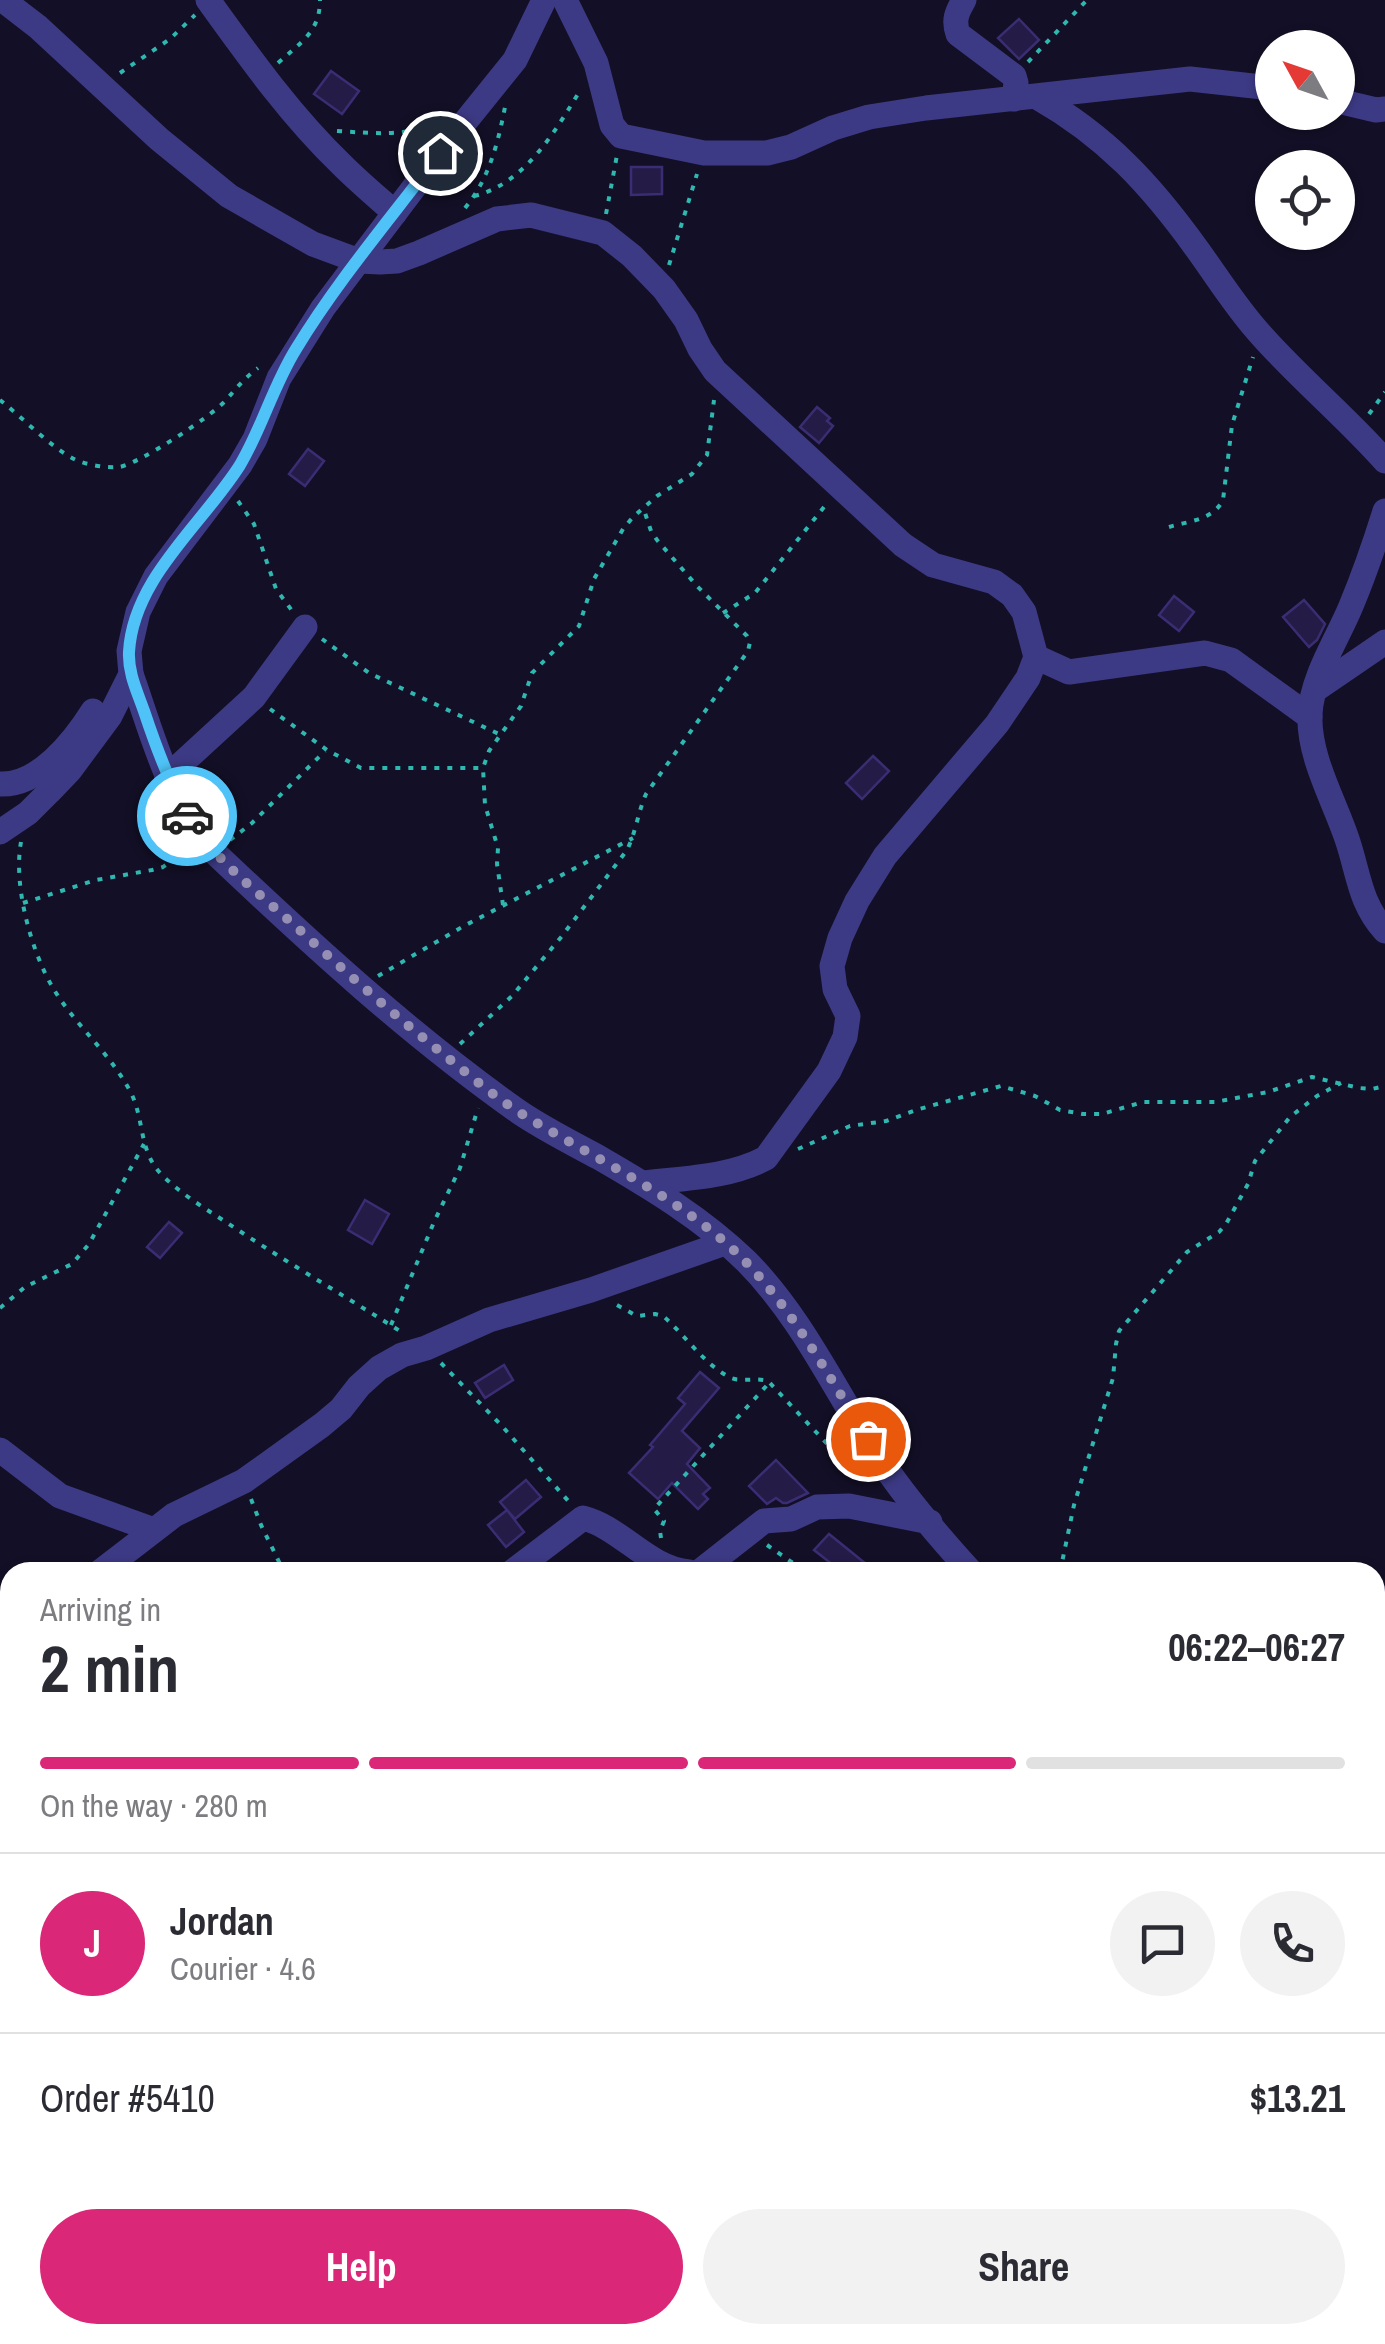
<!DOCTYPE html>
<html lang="en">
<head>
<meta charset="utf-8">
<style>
  body { margin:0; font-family:"Archivo Narrow",sans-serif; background:#f2f2f3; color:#2b2b33; height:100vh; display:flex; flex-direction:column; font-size:38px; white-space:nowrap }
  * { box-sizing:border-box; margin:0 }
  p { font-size:32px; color:#7c7c81 }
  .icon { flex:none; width:55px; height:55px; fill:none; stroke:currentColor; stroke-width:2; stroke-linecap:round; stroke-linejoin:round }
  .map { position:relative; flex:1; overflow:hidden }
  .panel { position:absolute; left:0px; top:1562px; width:1385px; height:782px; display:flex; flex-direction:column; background:#fff; border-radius:30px 30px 0 0; box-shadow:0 2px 8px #0004 }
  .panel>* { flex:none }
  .needle { width:65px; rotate:310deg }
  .tools { position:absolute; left:1255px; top:30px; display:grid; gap:20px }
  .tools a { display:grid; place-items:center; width:100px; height:100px; border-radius:50%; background:#fff; box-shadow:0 2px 8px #0004; font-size:50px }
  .pin { position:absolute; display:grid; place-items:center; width:85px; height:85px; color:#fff; margin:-42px; border:5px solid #fff; border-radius:50%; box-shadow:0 2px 10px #0007 }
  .courier { position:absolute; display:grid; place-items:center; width:100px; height:100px; margin:-50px; border:8px solid #4fc3f7; border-radius:50%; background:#fff; color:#222; box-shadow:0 2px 12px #0007 }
  .overview em { font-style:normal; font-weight:700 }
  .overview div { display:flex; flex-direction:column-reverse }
  .overview { display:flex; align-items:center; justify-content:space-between; height:170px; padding:0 40px }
  h1 { font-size:65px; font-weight:700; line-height:75px }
  .bar { display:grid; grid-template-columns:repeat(4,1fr); gap:15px 10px; align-content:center; height:120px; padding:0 40px }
  .bar i { height:12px; border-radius:8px; background:#e1e1e2 }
  .bar .selected { background:#db2777 }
  .bar p { grid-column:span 4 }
  .line { display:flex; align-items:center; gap:25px; padding:0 40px; border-top:2px solid #e1e1e2 }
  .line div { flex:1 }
  .round { display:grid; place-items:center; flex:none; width:105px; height:105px; border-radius:52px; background:#f2f2f3 }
  .primary-button { display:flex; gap:20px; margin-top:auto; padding:20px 40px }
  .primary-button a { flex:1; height:115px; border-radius:60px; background:#db2777; color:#fff; font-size:40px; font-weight:700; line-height:115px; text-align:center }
  .primary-button a+a { background:#f2f2f3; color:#2b2b33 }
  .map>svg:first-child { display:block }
  .building { fill:#241b47; stroke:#3b2d73; stroke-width:2.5 }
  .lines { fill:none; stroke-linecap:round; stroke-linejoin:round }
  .path { stroke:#2fb8b0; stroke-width:4; stroke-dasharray:5 8; stroke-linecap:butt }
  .minor { stroke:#3d3a85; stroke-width:25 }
  .done { stroke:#948fb3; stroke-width:10; stroke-dasharray:0 18 }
  .route { stroke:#4fc3f7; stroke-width:12 }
</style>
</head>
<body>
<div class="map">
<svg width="1385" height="2344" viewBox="0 0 1385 2344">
  <rect width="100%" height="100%" fill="#130f26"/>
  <g class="building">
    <path d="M1019 19 1039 40 1019 59 998 38Z"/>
    <path d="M331 71 359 91 342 114 314 94Z"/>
    <path d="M631 167H662V194L631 195Z"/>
    <path d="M817 407 830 418 827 421 833 426 819 443 800 427Z"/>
    <path d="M308 449 324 461 305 486 289 474Z"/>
    <path d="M1174 596 1194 612 1179 631 1159 615Z"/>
    <path d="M1304 600 1325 624 1317 640 1309 647 1283 617Z"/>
    <path d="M873 756 889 771 862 799 846 783Z"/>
    <path d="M365 1200 389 1214 372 1244 348 1230Z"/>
    <path d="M169 1222 182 1233 160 1258 147 1247Z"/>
    <path d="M504 1365 513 1380 485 1398 475 1383Z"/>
    <path d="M700 1372 719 1388 682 1431 700 1448 687 1464 710 1488 703 1494 708 1499 698 1509 672 1483 658 1499 629 1473 653 1447 650 1445 685 1404 678 1398Z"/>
    <path d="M776 1460 808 1493 787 1503H783L776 1498 767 1504 749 1486Z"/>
    <path d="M526 1480 541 1497 515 1519 507 1510 524 1532 506 1547 488 1525 507 1510 500 1502Z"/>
    <path d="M829 1534 876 1572H842L814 1550Z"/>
  </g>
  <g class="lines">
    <g class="path">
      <path d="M1028 62 1087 0"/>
      <path d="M278 63C300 43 320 32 320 0"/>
      <path d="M120 73 170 39 195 15"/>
      <path d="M337 131C372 133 403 137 436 124"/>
      <path d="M474 196C525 184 556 130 581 89"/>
      <path d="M465 208C489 179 498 143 505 107"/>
      <path d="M606 214 617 155"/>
      <path d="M669 265 697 174"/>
      <path d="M0 400C23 418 49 446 74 459 86 465 105 468 119 467 137 465 212 416 225 401 237 388 243 379 258 368"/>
      <path d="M1369 414 1385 392"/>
      <path d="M238 501 254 524 276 589 293 612"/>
      <path d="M1169 527C1189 521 1213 520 1223 500L1232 425 1253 357"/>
      <path d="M723 613 755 593 828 502"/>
      <path d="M322 639 369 673 501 735"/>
      <path d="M270 709 327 750 361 768H483"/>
      <path d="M230 840 252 823 325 751"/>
      <path d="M21 842C13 885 31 951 53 988 75 1025 110 1053 130 1091 145 1119 138 1151 162 1175 182 1195 206 1209 229 1224 286 1262 345 1296 403 1333"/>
      <path d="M23 903 96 880 152 870 163 867 187 849"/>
      <path d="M503 905 497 864 498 848 485 805 483 768 489 751 521 706 532 673 579 626 594 579 623 529 633 517 657 496 692 474 707 455 714 400"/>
      <path d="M378 976 462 927 633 838"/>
      <path d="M460 1044 512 996 562 936 627 850C636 832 638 812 646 794L748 651 750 642 747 636 697 586 657 540 651 531 643 507"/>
      <path d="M798 1149 850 1126 886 1121 916 1110 1001 1086 1035 1096 1060 1110 1083 1114H1102L1143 1102H1215L1268 1092 1312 1077 1359 1088 1372 1089 1385 1086"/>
      <path d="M617 1305 637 1316 655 1314 663 1316C685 1335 703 1363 729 1377 740 1383 756 1377 768 1381L847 1465 861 1470"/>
      <path d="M0 1308 25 1287 72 1264 89 1244 144 1144"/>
      <path d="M391 1325 434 1222 460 1168 478 1108"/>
      <path d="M441 1363 502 1426 570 1503"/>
      <path d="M251 1499 261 1525 284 1572"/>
      <path d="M661 1538 660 1531 664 1521 654 1509 769 1383"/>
      <path d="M767 1545 806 1572"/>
      <path d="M1060 1572 1074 1505 1113 1378 1116 1344 1119 1331 1187 1252 1219 1232 1226 1224 1248 1184 1255 1161 1290 1117 1317 1096 1341 1083"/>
      <path d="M877 2344 879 2335"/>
      <path d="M990 2344V2335"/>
    </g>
    <g class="minor">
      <path d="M3 0 38 27 159 139 229 196 313 244 359 261 380 262 397 261 419 253 497 219 531 215 603 233 632 256 664 289 686 320 700 349 715 371 903 545 933 565 994 582 1012 595 1024 612 1036 657 1028 678 997 724 885 856 857 901 840 938 832 966 835 989 848 1016 845 1037 829 1071 766 1158C728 1178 683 1178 642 1183"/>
      <path d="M208 0C249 57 291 116 342 165 359 182 377 197 395 213"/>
      <path d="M565 0 596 63 612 125 621 136 704 153H767L791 147 833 128 869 117 926 108 1190 79 1272 88"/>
      <path d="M964 0C957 12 953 20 958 34L1014 76 1016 83 1014 99"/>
      <path d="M1037 97C1106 136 1151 185 1197 249 1218 278 1237 309 1261 335 1300 379 1346 417 1385 461"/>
      <path d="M1338 101 1376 110 1385 109"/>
      <path d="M1385 511C1375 543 1364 575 1351 606 1337 640 1312 677 1310 714 1308 756 1334 800 1347 839 1359 874 1359 902 1385 931"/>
      <path d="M1036 657 1069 672 1205 653 1231 660 1310 717"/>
      <path d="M131 674C153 736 169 803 215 853 311 944 410 1035 519 1112 544 1129 572 1143 598 1157 650 1187 703 1219 746 1261 803 1318 837 1395 881 1461 906 1498 941 1539 971 1572"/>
      <path d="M1315 690 1385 642"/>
      <path d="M167 777 254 697 305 627"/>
      <path d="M0 784C39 786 74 741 93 711"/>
      <path d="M0 832 28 813 49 792 70 770 110 716 131 674 129 651 138 612 156 576 240 465 255 439 279 378 323 308 440 153 515 60 544 0"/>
      <path d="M0 1450 60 1496 154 1530"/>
      <path d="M100 1572 174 1515 244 1481 322 1425 341 1409 359 1386 379 1368 402 1355 426 1348 489 1320 591 1290 725 1243"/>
      <path d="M512 1572 583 1518C622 1528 647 1568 689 1572"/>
      <path d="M699 1572 764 1521 791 1519 817 1507 849 1506 930 1522"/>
      <path d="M1375 1601 1385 1599"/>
      <path d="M0 1638 10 1629"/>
      <path d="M1375 1867 1385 1865"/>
      <path d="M0 1934 10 1929"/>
      <path d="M1375 1940 1385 1960"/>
      <path d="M0 2142 10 2143"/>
      <path d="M1375 2264 1385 2265"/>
      <path d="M1229 2335 1230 2344"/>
      <path d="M280 2344 289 2335"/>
      <path d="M511 2344 518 2335"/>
    </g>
  </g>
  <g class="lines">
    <path class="done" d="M187 816C217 863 263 896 304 934 349 975 394 1015 442 1053 469 1075 497 1099 527 1117 594 1158 666 1191 726 1243 787 1297 825 1371 868 1439"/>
    <path class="route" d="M187 816C169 782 156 747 144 711 137 691 128 673 129 652 133 578 203 524 240 465 262 428 273 386 296 349 338 280 391 218 440 153"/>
  </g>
</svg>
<div class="tools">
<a><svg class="needle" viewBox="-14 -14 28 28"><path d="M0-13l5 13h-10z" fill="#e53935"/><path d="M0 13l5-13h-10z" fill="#7c7c81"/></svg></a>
<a><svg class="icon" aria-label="locate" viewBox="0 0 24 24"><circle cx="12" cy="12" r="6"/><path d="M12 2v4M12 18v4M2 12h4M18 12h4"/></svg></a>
</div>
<div class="pin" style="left:868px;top:1439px;background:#ea580c"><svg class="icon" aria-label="bag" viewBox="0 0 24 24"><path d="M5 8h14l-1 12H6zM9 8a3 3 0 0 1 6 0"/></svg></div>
<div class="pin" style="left:440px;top:153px;background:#1f2937"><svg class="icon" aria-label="home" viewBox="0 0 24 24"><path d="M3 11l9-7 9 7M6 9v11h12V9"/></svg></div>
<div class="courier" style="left:187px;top:816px"><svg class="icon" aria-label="car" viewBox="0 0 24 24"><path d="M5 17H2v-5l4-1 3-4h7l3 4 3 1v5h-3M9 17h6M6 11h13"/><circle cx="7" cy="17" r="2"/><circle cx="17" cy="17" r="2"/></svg></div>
<section class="panel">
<div class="overview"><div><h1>2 min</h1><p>Arriving in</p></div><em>06:22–06:27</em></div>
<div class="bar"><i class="selected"></i><i class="selected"></i><i class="selected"></i><i></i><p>On the way · 280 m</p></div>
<div class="line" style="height:180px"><b class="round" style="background:#db2777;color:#fff">J</b><div><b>Jordan</b><p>Courier · 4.6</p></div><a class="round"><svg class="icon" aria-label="chat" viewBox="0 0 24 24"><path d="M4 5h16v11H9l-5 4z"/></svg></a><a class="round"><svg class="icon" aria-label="phone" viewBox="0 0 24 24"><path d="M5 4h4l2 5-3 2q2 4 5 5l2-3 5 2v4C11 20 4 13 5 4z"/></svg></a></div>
<div class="line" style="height:130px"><div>Order #5410</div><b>$13.21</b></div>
<div class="primary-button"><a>Help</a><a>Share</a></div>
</section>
</div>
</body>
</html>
